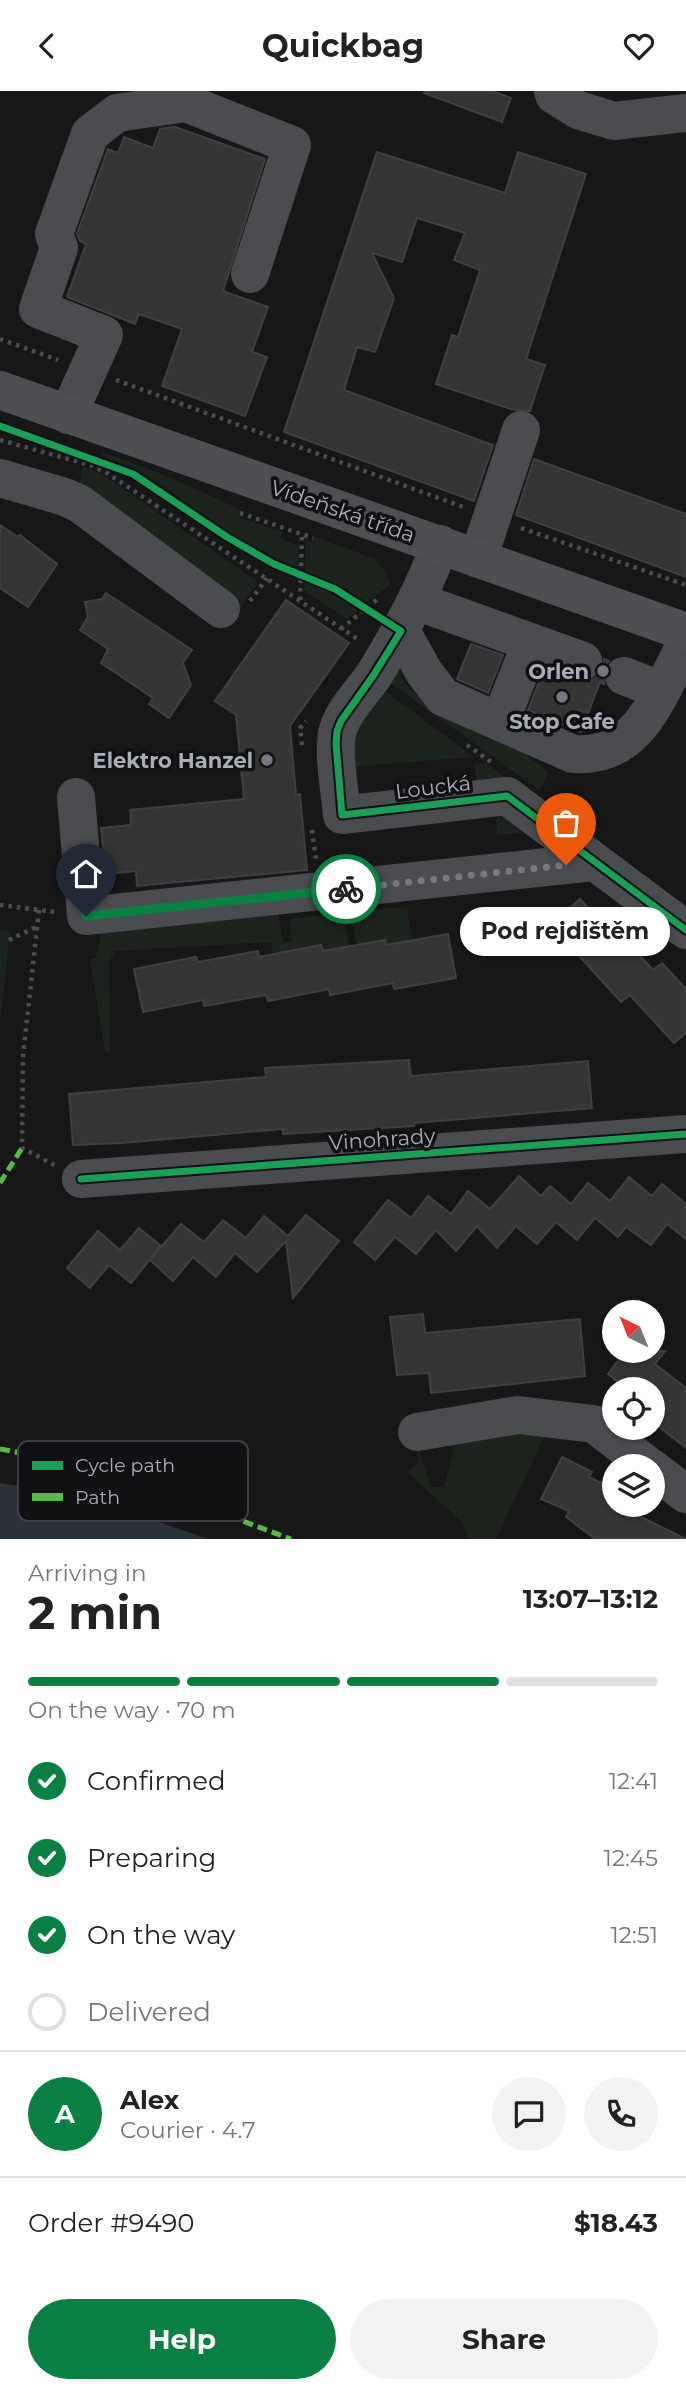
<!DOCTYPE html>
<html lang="en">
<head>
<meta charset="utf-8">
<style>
  body { margin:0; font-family:Montserrat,sans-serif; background:#f2f2f2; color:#222; height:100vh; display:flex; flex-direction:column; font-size:26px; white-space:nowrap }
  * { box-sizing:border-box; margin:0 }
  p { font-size:23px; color:#767676 }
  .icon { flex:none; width:38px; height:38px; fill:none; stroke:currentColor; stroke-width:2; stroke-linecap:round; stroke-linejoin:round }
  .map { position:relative; height:1448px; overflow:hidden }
  .drawer { display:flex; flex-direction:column; background:#fff; flex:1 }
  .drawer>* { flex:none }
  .needle { width:46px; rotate:317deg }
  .fabs { position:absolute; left:602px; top:1209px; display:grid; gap:14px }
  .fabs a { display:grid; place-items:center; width:63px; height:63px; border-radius:50%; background:#fff; box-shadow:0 2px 5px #0004; font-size:35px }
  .pin { position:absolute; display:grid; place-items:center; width:60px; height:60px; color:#fff; margin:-72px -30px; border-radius:50% 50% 50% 0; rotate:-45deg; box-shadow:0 0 7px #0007 }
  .pin .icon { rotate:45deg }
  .courier { position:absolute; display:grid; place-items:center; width:70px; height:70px; margin:-35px; border:5px solid #0b8043; border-radius:50%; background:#fff; color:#222; box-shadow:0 2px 9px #0007 }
  .bubble { position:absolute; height:49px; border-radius:24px; background:#fff; box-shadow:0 2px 5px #0004; font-size:23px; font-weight:700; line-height:49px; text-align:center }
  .overview em { font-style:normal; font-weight:700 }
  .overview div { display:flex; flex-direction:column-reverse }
  .overview { display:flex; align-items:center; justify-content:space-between; height:119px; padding:0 28px }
  h1 { font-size:46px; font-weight:700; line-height:52px }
  .bar { display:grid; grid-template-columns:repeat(4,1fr); gap:10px 7px; align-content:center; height:84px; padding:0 28px }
  .bar i { height:9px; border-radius:5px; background:#e0e0e0 }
  .bar .on { background:#0b8043 }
  .bar p { grid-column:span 4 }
  .line { display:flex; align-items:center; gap:18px; padding:0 28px; border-top:2px solid #e0e0e0 }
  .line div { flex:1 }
  .round { display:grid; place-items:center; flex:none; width:74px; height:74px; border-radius:37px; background:#f2f2f2 }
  ol { padding:0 28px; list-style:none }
  li { display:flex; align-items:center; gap:21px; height:77px }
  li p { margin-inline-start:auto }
  li .icon { padding:7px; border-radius:50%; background:#0b8043; color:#fff; stroke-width:4 }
  li:last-child { color:#767676 }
  li i { width:38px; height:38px; border:4px solid #e0e0e0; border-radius:50% }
  .action { display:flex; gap:14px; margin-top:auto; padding:14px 28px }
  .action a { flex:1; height:80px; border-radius:42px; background:#0b8043; color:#fff; font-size:28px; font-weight:700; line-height:80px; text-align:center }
  .action a+a { background:#f2f2f2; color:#222 }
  header { display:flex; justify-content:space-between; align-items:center; height:91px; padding:0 28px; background:#fff; font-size:32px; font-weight:700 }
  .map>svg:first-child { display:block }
  .green { fill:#1d241e }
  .water { fill:#2a3239 }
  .building { fill:#353536; stroke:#3f4043; stroke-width:2 }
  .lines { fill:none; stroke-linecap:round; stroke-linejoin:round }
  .path { stroke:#4d4e52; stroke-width:4.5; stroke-dasharray:3.5 5; stroke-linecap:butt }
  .minor { stroke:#4b4c50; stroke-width:38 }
  .major { stroke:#4d4f52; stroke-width:38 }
  .quiet { stroke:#58b947; stroke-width:5; stroke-dasharray:10 5; stroke-linecap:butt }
  .cycleway-casing { stroke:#111113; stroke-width:11 }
  .cycleway { stroke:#1a9f57; stroke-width:7 }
  .done { stroke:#757880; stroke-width:7; stroke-dasharray:0 12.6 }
  .route { stroke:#0b8043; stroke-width:9 }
  .poi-dot { fill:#757880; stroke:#111113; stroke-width:2.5 }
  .labels { text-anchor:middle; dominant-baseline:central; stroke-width:7; stroke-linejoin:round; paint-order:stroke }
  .street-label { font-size:21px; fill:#a8adb8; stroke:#111113 }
  .poi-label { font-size:21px; font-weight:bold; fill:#a8adb8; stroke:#111113; text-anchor:end }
  .key { fill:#111113; stroke:#3e4045; stroke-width:2 }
  .key-label { font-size:19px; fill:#a8adb8 }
</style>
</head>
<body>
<header><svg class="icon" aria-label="back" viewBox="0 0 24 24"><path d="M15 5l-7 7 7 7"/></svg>Quickbag<svg class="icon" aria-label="heart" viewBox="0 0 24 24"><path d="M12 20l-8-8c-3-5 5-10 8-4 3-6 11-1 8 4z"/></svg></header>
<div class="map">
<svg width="686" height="1448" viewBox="0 0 686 1448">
  <rect width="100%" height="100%" fill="#171717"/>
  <g class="green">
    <path d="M103 361 167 385 241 419 239 426 283 441 281 447 298 455V476C243 457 199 418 151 387 136 377 118 372 102 365Z"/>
    <path d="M83 375 100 382 258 491 228 535 79 395Z"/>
    <path d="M313 445 373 467 383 478 391 493 347 528 304 499 306 449 312 451Z"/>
    <path d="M395 576C420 623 447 612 485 634 507 647 527 665 547 680L546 687 539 699 382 586Z"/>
    <path d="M377 594 474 666 346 676 344 655Z"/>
    <path d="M486 672 506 687 478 696 474 674Z"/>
    <path d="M499 723 532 741 497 744 496 728Z"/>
    <path d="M407 816 412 850 386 855 356 854 351 820Z"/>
    <path d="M277 820 283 851 292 850 290 834 292 827 343 823 350 855 323 860 321 854 273 863 271 851 115 860 109 871 110 962 105 960 90 868 96 867 101 842Z"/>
    <path d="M0 839 10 840 0 933Z"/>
    <path d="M406 1329 410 1331 431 1396H444L455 1355 462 1350 548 1338 496 1448H469L462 1431 407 1381 419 1370Z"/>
  </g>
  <path class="water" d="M0 1392 84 1405 208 1448H0Z"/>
  <g class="building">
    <path d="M425 0H492L511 7 502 31 424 2Z"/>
    <path d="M175 36 265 68 223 200 268 216 252 261 267 266 245 325 162 295 182 238 139 223 135 233 67 206 86 153 80 150 77 143 108 58 118 62 124 46 153 57 160 38Z"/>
    <path d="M377 61 505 102 518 61 586 83 526 268 545 274 530 320 514 319 436 293 452 244 458 246 480 179 454 169 465 142 417 127 402 171 372 162 394 207 375 261 357 256 344 299 493 354 474 410 284 341Z"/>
    <path d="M534 368 686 423V486L516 424Z"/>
    <path d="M0 434 18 446 20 444 57 473 28 516 0 497Z"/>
    <path d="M106 502 192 559 183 572 191 594 169 627 149 613 153 607 101 572 108 558 80 539 88 526 85 511 102 508Z"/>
    <path d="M286 509 349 552 290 635 296 704 300 703 307 779 137 795 136 780 106 783 101 737 131 734 130 719 244 708 236 624 215 610Z"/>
    <path d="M471 553 503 564 488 602 457 588Z"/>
    <path d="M604 568 609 570 603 578 604 593 600 591 581 641 528 619 544 579 576 591H588L598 586 603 578Z"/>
    <path d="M580 808 604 834 608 830 653 879 662 872 686 898V942L674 952 630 904 621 911 551 834Z"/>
    <path d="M448 843 456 887 394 898 393 892 330 904 329 898 268 910 266 904 204 915 203 909 143 921 134 878 196 866 198 871 258 860 259 866 321 854 323 860 385 849 386 854Z"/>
    <path d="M409 969 411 985 588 970 592 1017 414 1032V1035L283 1043V1038L122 1052 73 1054 69 1003 266 986 265 977Z"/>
    <path d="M519 1085 541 1105 550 1095 571 1113 588 1092 610 1110 629 1086 652 1105 662 1093 686 1113V1148L667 1133 651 1154 626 1136 618 1146 595 1127 577 1149 556 1131 537 1153 516 1135 497 1157 477 1135 456 1160 436 1139 416 1163 395 1146 375 1169 354 1151 388 1109 411 1127 428 1105 451 1123 468 1100 490 1118Z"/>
    <path d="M306 1124 339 1150 293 1207 286 1150 257 1181 235 1162 216 1186 193 1166 173 1190 150 1169 181 1133 204 1151 223 1129 246 1147 264 1125 288 1145Z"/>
    <path d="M139 1137 161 1155 131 1192 109 1174 90 1197 67 1177 98 1140 120 1159Z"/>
    <path d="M423 1223 425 1242 580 1228 585 1285 431 1302 429 1282 397 1284 390 1226Z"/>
    <path d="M625 1260H665L655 1273 686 1297V1357L653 1331V1298H627L608 1283Z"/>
    <path d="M562 1366 592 1381 589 1386 614 1398V1414H642L637 1424 686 1448H595L566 1426 569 1420 541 1408Z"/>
  </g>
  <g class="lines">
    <g class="path">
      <path d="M0 248 58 269"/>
      <path d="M116 289 463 416"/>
      <path d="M0 349 90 374 107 382 359 549"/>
      <path d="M240 422 313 447"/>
      <path d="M521 437 686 494"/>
      <path d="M300 509 302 444"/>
      <path d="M250 510 267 487"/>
      <path d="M341 538 380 506"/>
      <path d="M302 654 300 637 306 630"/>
      <path d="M467 654 494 673"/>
      <path d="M312 739 316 768"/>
      <path d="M0 814 55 821"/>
      <path d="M39 819 23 965 22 1057 56 1075"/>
      <path d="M9 849 36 836"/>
    </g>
    <g class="minor">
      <path d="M553 0 554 4 578 19 614 30 686 22"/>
      <path d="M68 324 104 244 38 218 59 157 54 143 90 43 117 22 186 12 292 54 250 183"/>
      <path d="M0 387 65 406 80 413 221 518"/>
      <path d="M440 453C424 499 400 542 374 584 362 602 341 621 337 643 333 666 340 700 342 724L507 705 686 839"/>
      <path d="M478 468 521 339"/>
      <path d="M416 510 583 570"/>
      <path d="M401 540 424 581 443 606 573 663C641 668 658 602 686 553"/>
      <path d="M624 585 660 599"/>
      <path d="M500 631 531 552"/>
      <path d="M76 706 86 825 594 771"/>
      <path d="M81 1088 686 1043"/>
      <path d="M417 1341 518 1324 594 1333 650 1376"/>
      <path d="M653 1378 686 1403"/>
    </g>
    <path class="major" d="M0 299 686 541"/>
    <g class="quiet">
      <path d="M0 1092 22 1057"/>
      <path d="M0 1358 94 1375 291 1448"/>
    </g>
    <g class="cycleway-casing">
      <g id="cycleway">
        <path d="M0 335 133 383 227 446 274 473 335 498 401 540 373 585 341 630 337 640 336 653 342 724 507 705 686 839"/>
        <path d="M81 1088 686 1043"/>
      </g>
    </g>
    <use href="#cycleway" class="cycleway"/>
  </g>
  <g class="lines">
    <path class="done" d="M346 798 566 774"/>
    <path class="route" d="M86 825 346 798"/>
  </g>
  <g class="poi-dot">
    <circle cx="603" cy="580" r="7"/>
    <circle cx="562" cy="606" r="7"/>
    <circle cx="267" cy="669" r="7"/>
  </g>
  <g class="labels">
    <g class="street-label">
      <text transform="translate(343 420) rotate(19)">Vídeňská třída</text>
      <text transform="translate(433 696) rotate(-7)">Loucká</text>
      <text transform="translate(382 1048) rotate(-4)">Vinohrady</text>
    </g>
    <g class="poi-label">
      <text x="589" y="580">Orlen</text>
      <text x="562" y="630" text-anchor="middle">Stop Cafe</text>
      <text x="253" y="669">Elektro Hanzel</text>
    </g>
  </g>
  <rect x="18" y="1350" width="230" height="80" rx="10" class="key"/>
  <rect x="32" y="1370" width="31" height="9" fill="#1a9f57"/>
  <rect x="32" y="1402" width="31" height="8" fill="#58b947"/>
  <g class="key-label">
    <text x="75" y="1381">Cycle path</text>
    <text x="75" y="1413">Path</text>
  </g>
</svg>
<div class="fabs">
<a><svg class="needle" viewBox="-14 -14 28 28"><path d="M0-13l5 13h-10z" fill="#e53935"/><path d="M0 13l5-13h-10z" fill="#767676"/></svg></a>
<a><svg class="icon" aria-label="locate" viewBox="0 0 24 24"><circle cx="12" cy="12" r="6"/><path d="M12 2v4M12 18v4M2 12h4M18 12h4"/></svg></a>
<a><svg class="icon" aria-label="layers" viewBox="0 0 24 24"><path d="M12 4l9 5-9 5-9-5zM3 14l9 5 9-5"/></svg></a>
</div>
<div class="pin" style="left:566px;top:774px;background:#ea580c"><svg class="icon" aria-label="bag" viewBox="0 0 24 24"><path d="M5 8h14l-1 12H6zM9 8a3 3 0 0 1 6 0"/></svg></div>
<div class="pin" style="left:86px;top:825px;background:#1f2937"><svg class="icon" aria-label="home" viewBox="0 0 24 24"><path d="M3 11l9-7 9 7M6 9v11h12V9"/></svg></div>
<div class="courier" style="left:346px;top:798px"><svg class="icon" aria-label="bike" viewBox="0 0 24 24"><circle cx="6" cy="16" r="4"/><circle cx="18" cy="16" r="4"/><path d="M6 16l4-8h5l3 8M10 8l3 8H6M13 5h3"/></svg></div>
<div class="bubble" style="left:460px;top:816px;width:210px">Pod rejdištěm</div>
</div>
<section class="drawer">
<div class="overview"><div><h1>2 min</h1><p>Arriving in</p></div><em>13:07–13:12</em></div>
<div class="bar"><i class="on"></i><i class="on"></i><i class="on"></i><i></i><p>On the way · 70 m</p></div>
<ol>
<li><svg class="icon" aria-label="check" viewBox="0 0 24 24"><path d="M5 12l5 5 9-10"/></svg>Confirmed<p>12:41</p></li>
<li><svg class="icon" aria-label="check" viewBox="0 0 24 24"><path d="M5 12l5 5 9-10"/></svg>Preparing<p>12:45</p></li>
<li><svg class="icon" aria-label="check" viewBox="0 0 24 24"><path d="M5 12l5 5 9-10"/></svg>On the way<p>12:51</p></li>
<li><i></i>Delivered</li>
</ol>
<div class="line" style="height:126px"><b class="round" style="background:#0b8043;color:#fff">A</b><div><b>Alex</b><p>Courier · 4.7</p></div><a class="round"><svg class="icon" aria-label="chat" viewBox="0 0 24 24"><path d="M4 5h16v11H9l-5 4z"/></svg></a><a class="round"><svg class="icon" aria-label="phone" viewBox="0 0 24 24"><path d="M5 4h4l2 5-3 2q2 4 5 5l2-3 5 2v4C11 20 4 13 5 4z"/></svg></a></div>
<div class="line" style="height:91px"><div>Order #9490</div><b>$18.43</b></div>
<div class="action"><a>Help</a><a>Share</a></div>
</section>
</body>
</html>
